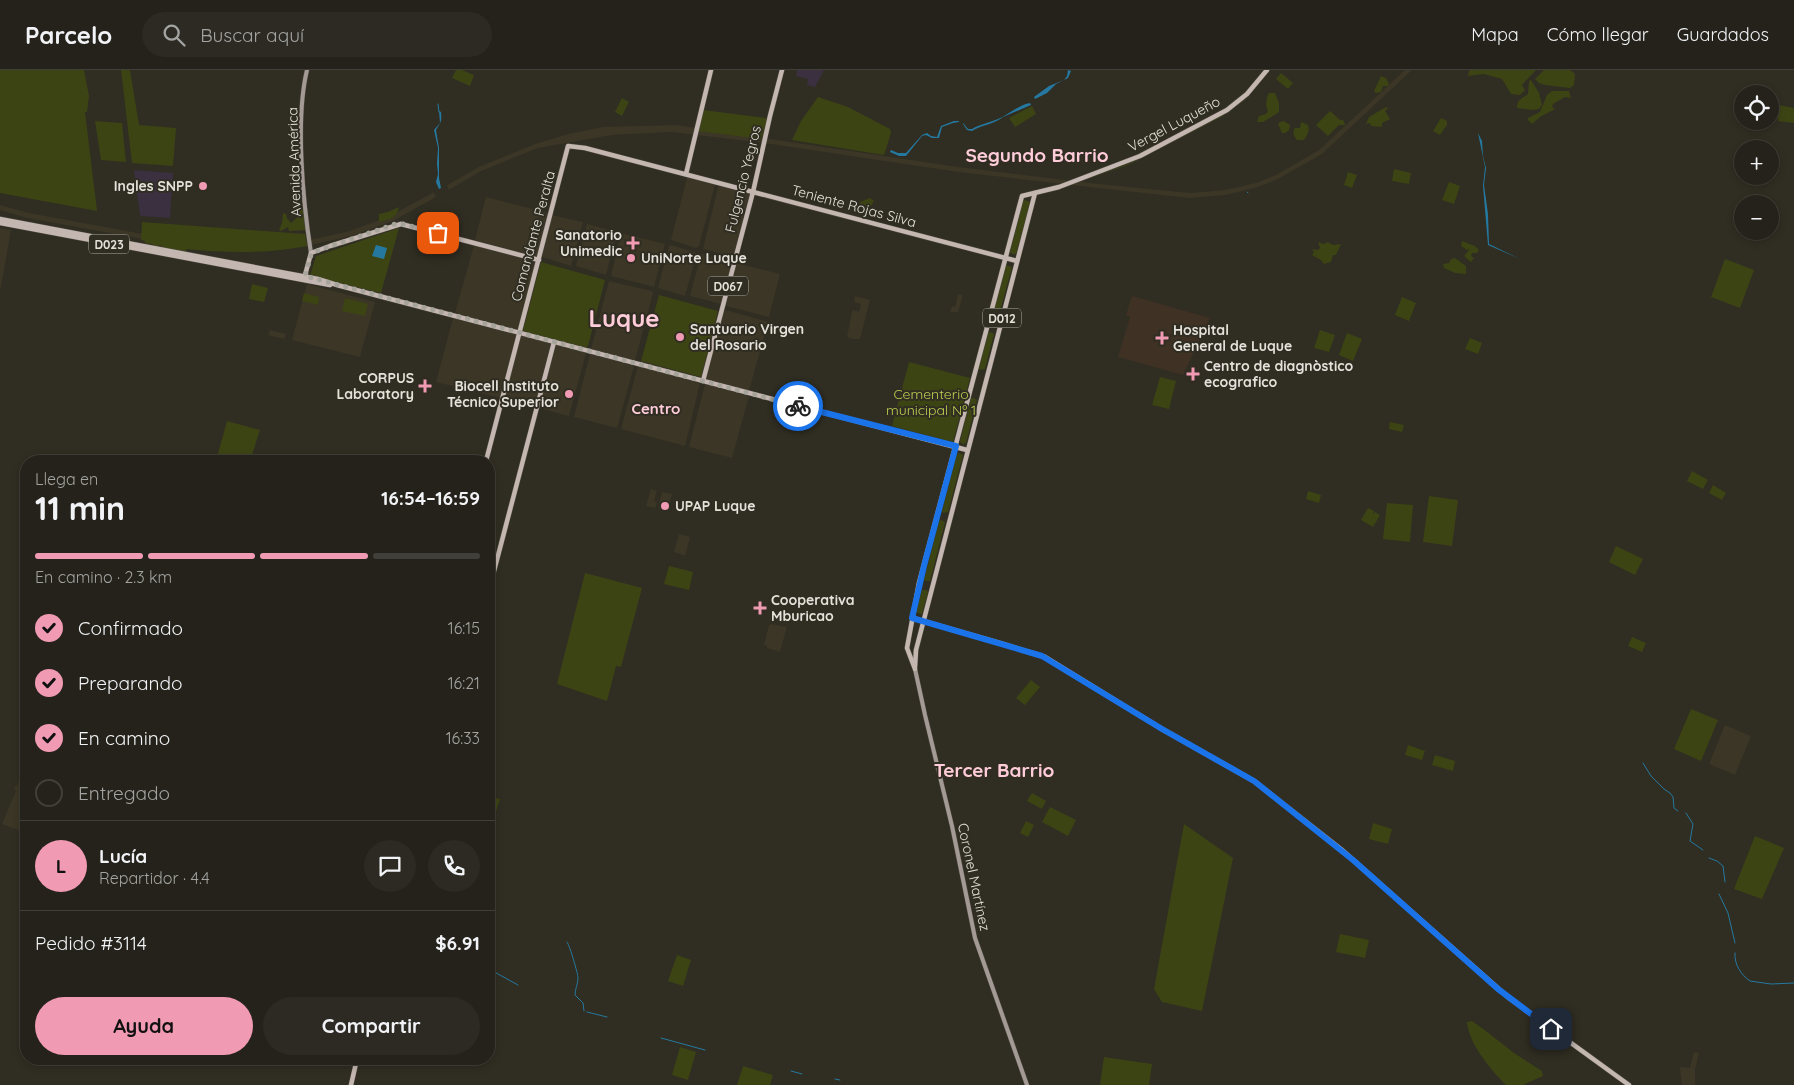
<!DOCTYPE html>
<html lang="es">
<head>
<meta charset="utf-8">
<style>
  body { margin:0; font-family:Quicksand,sans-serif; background:#2c2a23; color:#f1f3f6; height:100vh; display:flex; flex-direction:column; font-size:19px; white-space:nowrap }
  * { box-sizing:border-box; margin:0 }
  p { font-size:16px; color:#a3a4a2 }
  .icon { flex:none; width:28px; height:28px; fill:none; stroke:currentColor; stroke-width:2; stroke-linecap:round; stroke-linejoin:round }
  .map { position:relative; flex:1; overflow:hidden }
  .details { position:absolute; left:20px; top:385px; width:475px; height:610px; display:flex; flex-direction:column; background:#24221a; border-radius:20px; box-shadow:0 2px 8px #0003,0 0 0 1px #413f39 }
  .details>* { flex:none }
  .fabs { position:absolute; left:1734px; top:15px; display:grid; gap:10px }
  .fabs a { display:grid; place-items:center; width:45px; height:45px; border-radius:50%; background:#24221a; box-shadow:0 2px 8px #0003,0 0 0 1px #413f39; font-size:25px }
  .pin { position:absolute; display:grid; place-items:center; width:42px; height:42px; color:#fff; margin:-21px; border-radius:10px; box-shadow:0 2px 8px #0006 }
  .courier { position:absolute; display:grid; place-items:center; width:50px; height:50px; margin:-25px; border:4px solid #1a73e8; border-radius:50%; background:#fff; color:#222; box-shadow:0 1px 6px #0007 }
  .overview em { font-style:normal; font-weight:700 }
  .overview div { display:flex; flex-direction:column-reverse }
  .overview { display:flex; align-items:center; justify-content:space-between; height:85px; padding:0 15px }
  h1 { font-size:32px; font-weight:700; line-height:38px }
  .bar { display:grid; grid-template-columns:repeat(4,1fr); gap:8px 5px; align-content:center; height:60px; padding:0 15px }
  .bar i { height:6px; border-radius:4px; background:#413f39 }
  .bar .current { background:#f19ab4 }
  .bar p { grid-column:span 4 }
  .line { display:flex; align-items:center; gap:12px; padding:0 15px; border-top:1px solid #413f39 }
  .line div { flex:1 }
  .round { display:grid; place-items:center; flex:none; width:52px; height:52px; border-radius:26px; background:#2c2a23 }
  ol { padding:0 15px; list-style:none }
  li { display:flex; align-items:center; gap:15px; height:55px }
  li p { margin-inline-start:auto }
  li .icon { padding:5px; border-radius:50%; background:#f19ab4; color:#111; stroke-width:4 }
  li:last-child { color:#a3a4a2 }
  li i { width:28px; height:28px; border:2px solid #413f39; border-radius:50% }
  .button { display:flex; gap:10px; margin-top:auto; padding:10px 15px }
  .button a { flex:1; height:58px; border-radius:30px; background:#f19ab4; color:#111; font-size:20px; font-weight:700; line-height:58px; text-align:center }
  .button a+a { background:#2c2a23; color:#f1f3f6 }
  header { display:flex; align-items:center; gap:30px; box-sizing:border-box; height:70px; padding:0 25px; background:#24221a; border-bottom:1px solid #413f39 }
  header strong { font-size:24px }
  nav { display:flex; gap:28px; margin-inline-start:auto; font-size:18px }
  .search { width:350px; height:45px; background:#2c2a23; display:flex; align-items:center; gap:12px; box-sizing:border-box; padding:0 18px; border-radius:28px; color:#a3a4a2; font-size:19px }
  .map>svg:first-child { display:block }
  .built { fill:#3b3625 }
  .industrial { fill:#3a303f }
  .medical { fill:#3f3124 }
  .green { fill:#3d4414 }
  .water { fill:#2579a0 }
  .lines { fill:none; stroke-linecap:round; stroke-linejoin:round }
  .stream { stroke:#2579a0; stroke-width:1 }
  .secondary-casing { stroke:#4d4a40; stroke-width:5 }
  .primary-casing { stroke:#4d4a40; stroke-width:5.5 }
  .secondary { stroke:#a39995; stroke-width:4 }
  .primary { stroke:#c4b7b1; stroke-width:4.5 }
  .done { stroke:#a5a39a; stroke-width:5; stroke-dasharray:0 9 }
  .route { stroke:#1a73e8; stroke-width:6 }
  .poi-dot { fill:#f19ab4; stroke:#302d22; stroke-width:2 }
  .labels { text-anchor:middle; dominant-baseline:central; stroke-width:4; stroke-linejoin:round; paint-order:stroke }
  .shield { fill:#302d22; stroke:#aeaca4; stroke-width:1 }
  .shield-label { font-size:12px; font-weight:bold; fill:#e4e2db }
  .street-label { font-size:14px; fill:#e4e2db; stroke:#302d22 }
  .poi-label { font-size:14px; font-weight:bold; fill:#e4e2db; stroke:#302d22; text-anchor:start }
  .park-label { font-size:14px; fill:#bed150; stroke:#302d22 }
  .neighbourhood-label { font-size:15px; font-weight:bold; fill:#ffccd9; stroke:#302d22 }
  .district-label { font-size:19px; font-weight:bold; fill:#ffccd9; stroke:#302d22 }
  .town-label { font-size:24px; font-weight:bold; fill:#ffccd9; stroke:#302d22 }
</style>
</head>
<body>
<header>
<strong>Parcelo</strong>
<div class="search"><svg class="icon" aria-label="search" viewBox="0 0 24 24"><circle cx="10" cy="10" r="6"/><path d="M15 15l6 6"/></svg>Buscar aquí</div>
<nav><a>Mapa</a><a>Cómo llegar</a><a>Guardados</a></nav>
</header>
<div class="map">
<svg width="1794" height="1015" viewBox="0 0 1794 1015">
  <rect width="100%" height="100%" fill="#302d22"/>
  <g class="built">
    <path d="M1405 0H1412L1322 84 1278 109 1258 117 1226 125 1189 128 1089 117 958 102 764 73 671 62 612 65 538 78 481 101 449 120 447 115 479 97 535 74 568 64 603 57 676 55 958 97 1089 113 1190 123 1225 120 1256 113 1276 105 1319 80Z"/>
    <path d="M689 107 715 115 699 176 696 178 671 170 687 108Z"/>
    <path d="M721 115 750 124 733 187 703 179 718 117Z"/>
    <path d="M434 122 436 127 393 151 351 166 306 176 270 180 192 178 27 148 0 140V135L29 143 192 173 305 171 350 161 390 146Z"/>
    <path d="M486 127 548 143 537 187 475 170Z"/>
    <path d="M552 145 583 152 571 196 542 187Z"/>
    <path d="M587 154 617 162 606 205 576 196Z"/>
    <path d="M0 158 11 160 1 217H0Z"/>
    <path d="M621 163 665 174 654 217 611 206Z"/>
    <path d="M474 175 536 192 518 260 455 243Z"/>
    <path d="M671 175 697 183 685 226 658 218 669 176Z"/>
    <path d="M701 184 732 192 721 234 690 226Z"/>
    <path d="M736 193 780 204 769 247 726 236Z"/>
    <path d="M609 211 652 221 653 223 635 291 591 279Z"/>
    <path d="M307 214 375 232 360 287 292 270Z"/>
    <path d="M958 224 963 225 958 242H950L952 236 955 237Z"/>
    <path d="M855 226 870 230 860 269H853L847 267 852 241 854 240 859 242 861 234 854 232Z"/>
    <path d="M726 240 768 252 749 321 706 309 723 242Z"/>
    <path d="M453 248 517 265 501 328 436 312Z"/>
    <path d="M270 260 286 264 285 268 284 269 268 265Z"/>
    <path d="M521 266 551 273 535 337 506 330 504 328Z"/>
    <path d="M556 275 586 283 569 346H568L539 338Z"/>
    <path d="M590 284 634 296 617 358 574 347Z"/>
    <path d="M638 296 700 313 685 376 621 359Z"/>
    <path d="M705 314 749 326 732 388 689 377Z"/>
    <path d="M651 419 657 421 654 431 657 432 655 438 646 436Z"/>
    <path d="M662 422 672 424 668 440 658 438Z"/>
    <path d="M679 464 690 467 685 486 674 482Z"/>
    <path d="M771 554 787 557 780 582 767 578V576L764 575 769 555Z"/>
    <path d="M1725 655 1751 666 1735 705 1709 694Z"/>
    <path d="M22 702 26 704V763L2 754 16 721 14 720 15 716H17Z"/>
    <path d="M1694 982 1699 983 1695 999V1015H1682L1680 997 1690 998Z"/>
  </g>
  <g class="industrial">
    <path d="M797 0H824L815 17 807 15 808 9 796 6Z"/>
    <path d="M134 100 173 103 170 148 140 146Z"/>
  </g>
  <path class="medical" d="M1132 226 1210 248 1183 305 1118 287 1130 247 1126 245Z"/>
  <g class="green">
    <path d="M0 0H84L89 26 87 42H85L97 141 0 123Z"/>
    <path d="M121 0H130L139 55 176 58 173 96 132 93Z"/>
    <path d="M456 0H462L474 5 470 16 452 8Z"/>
    <path d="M1271 0 1246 29 1223 46 1128 95 1079 112 1128 94 1223 45 1245 29Z"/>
    <path d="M1471 0H1536L1522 15 1525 20 1520 25 1511 24 1502 9 1484 4 1468 6 1469 1Z"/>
    <path d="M1544 0H1570L1575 4 1574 15 1570 18 1545 15 1539 13 1535 9Z"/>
    <path d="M1281 3 1293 13 1288 19 1276 9Z"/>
    <path d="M1381 6 1386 8 1389 14 1388 16H1383L1381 22 1376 23 1374 21Z"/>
    <path d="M1531 10 1539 23 1542 35 1539 39 1533 40 1517 38C1517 29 1522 29 1528 24L1529 11Z"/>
    <path d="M1552 21H1569L1571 28 1565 27 1553 34 1552 37 1555 39 1540 47 1532 54 1528 50V48L1540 42 1547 25Z"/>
    <path d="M1269 23H1275L1279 33V42L1263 52H1257L1259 46 1266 44 1268 41C1265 36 1266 28 1269 23Z"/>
    <path d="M818 27 848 37 890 59 891 63 884 85 792 70 801 51Z"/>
    <path d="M622 28 629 32 622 46 615 42Z"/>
    <path d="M1779 35 1794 38V53L1778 51Z"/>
    <path d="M1032 36 1036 44 1015 57 1009 48Z"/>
    <path d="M1386 37 1388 38 1385 41 1390 49 1382 53V57L1371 56 1370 53 1366 54 1369 47Z"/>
    <path d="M703 40 766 48 767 50 762 67 761 69 698 61Z"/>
    <path d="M1330 41 1340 50H1343L1345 54V55H1339L1328 66 1316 55Z"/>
    <path d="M1441 48 1447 51V55L1440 65 1433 61Z"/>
    <path d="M95 51 122 53 126 92 101 90Z"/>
    <path d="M1284 51 1290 55 1289 60 1285 63H1282L1278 54 1280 52Z"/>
    <path d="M1301 52 1308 55C1310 61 1307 65 1304 70H1297C1294 66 1292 63 1295 58H1300Z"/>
    <path d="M1394 99 1411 103 1409 114 1392 111Z"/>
    <path d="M1348 102 1357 105 1352 118 1344 115Z"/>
    <path d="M1449 112 1460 116 1454 134 1442 130Z"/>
    <path d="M870 128 874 131 871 136 864 138 859 136 860 132Z"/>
    <path d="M1025 130 1030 132 1016 184H1012L1010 182 1023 131Z"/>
    <path d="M302 137 305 138 308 142 306 160 289 161 288 157 281 161 279 160 282 153 283 143 286 144 287 148 291 153 300 145 299 141Z"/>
    <path d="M399 137C396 149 390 149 379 152V144L388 142Z"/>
    <path d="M142 152 305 164 307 176C266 184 227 183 186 179L187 182C180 183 164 180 160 175L157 177 152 174 145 173V171L141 170Z"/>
    <path d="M399 158 381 223 310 206 316 186Z"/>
    <path d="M1462 171 1475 176 1479 180 1477 183H1472L1471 186 1474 188 1471 192 1464 186 1470 179 1467 180 1461 176Z"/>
    <path d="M1318 172 1324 174 1328 172 1333 175 1341 174 1336 185H1333L1331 192 1324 194 1321 190 1312 185 1314 182 1312 179 1318 180 1320 178Z"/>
    <path d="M1455 188 1466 196V204L1455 203 1444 198 1443 194 1449 193 1451 189Z"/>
    <path d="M1725 189 1754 200 1740 238 1711 227Z"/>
    <path d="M541 192 605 210 588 276 586 278 523 261Z"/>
    <path d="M1006 195 1012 197 997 252H993L991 251Z"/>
    <path d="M252 214 268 218 264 232 249 229Z"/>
    <path d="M304 223 319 227 318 235 302 231Z"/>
    <path d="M659 225 718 241 701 307 641 291Z"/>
    <path d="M1402 227 1416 233 1409 251 1395 245Z"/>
    <path d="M345 228 368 234 365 246 342 241Z"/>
    <path d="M1320 260 1335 265 1329 282 1314 278Z"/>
    <path d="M990 262 994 264 985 299 980 300 979 298 988 263Z"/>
    <path d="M1347 263 1362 269 1353 291 1339 285Z"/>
    <path d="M1470 268 1482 273 1478 284 1465 279Z"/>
    <path d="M909 292 970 308 953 372 892 356Z"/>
    <path d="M1160 307 1176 311 1169 339 1152 335Z"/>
    <path d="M971 328H974L977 330 966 373 963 374 960 372Z"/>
    <path d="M227 351 260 360 250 391H216Z"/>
    <path d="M1390 352 1404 355 1402 362 1389 359Z"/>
    <path d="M959 383 963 385 948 442 943 443 942 441 957 384Z"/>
    <path d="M1692 401 1708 410 1703 419 1687 411Z"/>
    <path d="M1713 415 1726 423 1722 430 1709 423Z"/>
    <path d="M1308 421 1321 425 1319 433 1306 429Z"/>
    <path d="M1429 426 1458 430 1452 476 1423 472Z"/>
    <path d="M1387 433 1413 435 1410 472 1383 469Z"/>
    <path d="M1368 438 1374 441 1373 445 1375 442 1380 445 1373 457 1361 450Z"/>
    <path d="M941 450 945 452 930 511H926L924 510 939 451Z"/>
    <path d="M1616 476 1643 489 1635 505 1609 492Z"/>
    <path d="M669 496 693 502 689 520 664 514Z"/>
    <path d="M585 503 642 518 621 597 616 596 607 631 557 614Z"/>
    <path d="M922 520H926L928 522 922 544H920L916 542Z"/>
    <path d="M1632 567 1646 573 1642 582 1628 576Z"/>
    <path d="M1031 610 1040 617 1025 635 1016 628Z"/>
    <path d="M1691 639 1718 650 1701 691 1674 679Z"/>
    <path d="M1408 675 1425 681 1422 690 1405 685Z"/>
    <path d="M1435 685 1455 691 1453 701 1432 695Z"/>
    <path d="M1032 723 1046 731 1042 739 1027 731Z"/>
    <path d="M489 726 500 729 489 763Z"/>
    <path d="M1050 737 1076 750 1068 766 1042 752Z"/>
    <path d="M1026 751 1034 755 1028 767 1020 763Z"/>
    <path d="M1373 753 1392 759 1388 774 1369 769Z"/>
    <path d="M1184 754 1233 788 1202 941 1162 932 1154 919Z"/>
    <path d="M1755 766 1784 778 1762 829 1734 819Z"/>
    <path d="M1340 864 1369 870 1365 888 1336 882Z"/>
    <path d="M677 885 691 890 683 916 668 911Z"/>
    <path d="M1472 951 1486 961 1514 983 1542 1001 1543 1006 1523 1015H1506C1490 999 1469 974 1467 952Z"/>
    <path d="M680 977 696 982 688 1010 672 1005Z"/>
    <path d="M1104 987 1152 994 1149 1015H1100Z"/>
    <path d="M743 996 773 1005 770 1015H737Z"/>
  </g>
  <g class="water">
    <path d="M1068 0 1071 1 1068 8 1056 14 1047 23 1035 29 1034 27 1049 16 1064 10 1067 6Z"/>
    <path d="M1030 33 1031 35 1003 47C995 54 981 55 972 61L967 60 963 54V53L968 59H972C980 54 989 53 998 49 1008 45 1020 34 1030 33Z"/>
    <path d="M439 41 441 42C442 51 441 52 436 60L439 78V108L441 118 439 119 436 112 438 104 437 94 438 78 434 60 440 53Z"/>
    <path d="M954 51H959V52L953 53 942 57 939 68H932L926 65 922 66 906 86H899L890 82 891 80 898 83H906L922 65 927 63 931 66 937 67 941 56Z"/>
    <path d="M1478 63 1482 71 1483 86 1486 98 1484 115 1488 144 1489 174 1520 189 1488 175 1483 116 1485 97Z"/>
    <path d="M376 175 387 178 384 189 372 186Z"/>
  </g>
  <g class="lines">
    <g class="stream">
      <path d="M438 34 439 42"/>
      <path d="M1247 122 1248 123"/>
      <path d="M1643 693 1651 706 1664 719 1670 723 1673 727 1674 738 1678 741"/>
      <path d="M1686 743 1693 754 1690 771 1703 780"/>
      <path d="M1709 788 1717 791 1723 796 1725 812"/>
      <path d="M1719 824 1728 843 1735 873"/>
      <path d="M567 872C570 876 578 904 578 908 578 914 575 919 575 925L583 933 584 941"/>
      <path d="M1735 883C1734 894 1741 905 1750 911L1771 914 1794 913"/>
      <path d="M489 899 518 915"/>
      <path d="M587 942 607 947"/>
      <path d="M661 968 705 980"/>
      <path d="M791 1001 802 1004"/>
      <path d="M835 1009 840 1010"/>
    </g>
    <g class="secondary-casing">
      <g id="secondary">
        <path d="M307 0C295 50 303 132 311 183"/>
        <path d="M915 599 925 645 952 756 975 868 1027 1015"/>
      </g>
    </g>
    <g class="primary-casing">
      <g id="primary">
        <path d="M686 104 711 0"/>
        <path d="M0 149 318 209 337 215 967 380"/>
        <path d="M0 153 330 215"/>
        <path d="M304 209 311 183 330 176 401 154 539 190"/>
        <path d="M703 311 753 122 770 46 782 0"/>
        <path d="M486 391 568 76 585 78 1017 191"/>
        <path d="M489 520 554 272"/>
        <path d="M912 548 1003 574 1045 587 1162 659 1254 711 1342 780 1509 928 1629 1015"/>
        <path d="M915 597 916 580 1035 123"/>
        <path d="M915 599 907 578 919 513 1022 126 1059 117 1140 86 1227 40 1247 24 1267 0"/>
        <path d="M351 1015 357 989"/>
      </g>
    </g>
    <use href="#secondary" class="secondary"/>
    <use href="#primary" class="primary"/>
  </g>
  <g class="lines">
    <path class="done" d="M438 163 403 154H395L314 182 311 185 305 206 798 336"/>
    <path class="route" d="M798 336 956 376 924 496 912 548 1042 586 1162 659 1254 711 1353 790 1498 919 1551 959"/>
  </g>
  <g class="poi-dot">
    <circle cx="203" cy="116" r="5"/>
    <path d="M630.5 165.5h5v5h5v5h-5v5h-5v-5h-5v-5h5z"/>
    <circle cx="631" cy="188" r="5"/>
    <circle cx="680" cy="267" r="5"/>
    <path d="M1159.5 260.5h5v5h5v5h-5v5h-5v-5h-5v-5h5z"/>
    <path d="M1190.5 296.5h5v5h5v5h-5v5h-5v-5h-5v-5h5z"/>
    <path d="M422.5 308.5h5v5h5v5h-5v5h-5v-5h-5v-5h5z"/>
    <circle cx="569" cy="324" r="5"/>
    <circle cx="665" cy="436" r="5"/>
    <path d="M757.5 530.5h5v5h5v5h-5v5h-5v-5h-5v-5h5z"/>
  </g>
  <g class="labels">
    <g class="shield">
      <rect x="89" y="164.5" width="40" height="19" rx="4"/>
      <rect x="708" y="206.5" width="40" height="19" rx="4"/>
      <rect x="983" y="238.5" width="38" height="19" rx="4"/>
    </g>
    <g class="shield-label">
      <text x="109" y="174">D023</text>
      <text x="728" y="216">D067</text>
      <text x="1002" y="248">D012</text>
    </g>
    <g class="street-label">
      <text transform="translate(1174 54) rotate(-28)">Vergel Luqueño</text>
      <text transform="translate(294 92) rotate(-92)">Avenida América</text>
      <text transform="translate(743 109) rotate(-76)">Fulgencio Yegros</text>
      <text transform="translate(854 136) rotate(15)">Teniente Rojas Silva</text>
      <text transform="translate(533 166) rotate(-75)">Comandante Peralta</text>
      <text transform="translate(974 807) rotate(78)">Coronel Martínez</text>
    </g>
    <g class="poi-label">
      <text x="193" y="116" text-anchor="end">Ingles SNPP</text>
      <text x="622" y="165" text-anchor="end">Sanatorio<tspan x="622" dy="16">Unimedic</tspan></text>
      <text x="641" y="188">UniNorte Luque</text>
      <text x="690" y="259">Santuario Virgen<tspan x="690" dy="16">del Rosario</tspan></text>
      <text x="1173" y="260">Hospital<tspan x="1173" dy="16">General de Luque</tspan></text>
      <text x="1204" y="296">Centro de diagnòstico<tspan x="1204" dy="16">ecografico</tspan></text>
      <text x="414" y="308" text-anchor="end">CORPUS<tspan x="414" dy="16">Laboratory</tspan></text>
      <text x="559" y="316" text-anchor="end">Biocell Instituto<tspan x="559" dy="16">Técnico Superior</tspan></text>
      <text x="675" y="436">UPAP Luque</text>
      <text x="771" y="530">Cooperativa<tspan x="771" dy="16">Mburicao</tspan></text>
    </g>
    <g class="park-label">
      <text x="931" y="324">Cementerio<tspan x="931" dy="16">municipal Nº 1</tspan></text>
    </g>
    <g class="neighbourhood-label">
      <text x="656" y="338">Centro</text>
    </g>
    <g class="district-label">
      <text x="1037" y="85">Segundo Barrio</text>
      <text x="994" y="700">Tercer Barrio</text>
    </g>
    <g class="town-label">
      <text x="624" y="248">Luque</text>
    </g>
  </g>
</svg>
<div class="fabs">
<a><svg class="icon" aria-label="locate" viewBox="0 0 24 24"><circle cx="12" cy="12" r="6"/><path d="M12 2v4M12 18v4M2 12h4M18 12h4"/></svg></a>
<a>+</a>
<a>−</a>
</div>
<div class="pin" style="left:438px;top:163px;background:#ea580c"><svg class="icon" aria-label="bag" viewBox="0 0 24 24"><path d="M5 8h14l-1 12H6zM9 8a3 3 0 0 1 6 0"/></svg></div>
<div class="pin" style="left:1551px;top:959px;background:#1f2937"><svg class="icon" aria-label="home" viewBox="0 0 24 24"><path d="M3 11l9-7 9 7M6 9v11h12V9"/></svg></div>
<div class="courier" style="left:798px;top:336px"><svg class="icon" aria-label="bike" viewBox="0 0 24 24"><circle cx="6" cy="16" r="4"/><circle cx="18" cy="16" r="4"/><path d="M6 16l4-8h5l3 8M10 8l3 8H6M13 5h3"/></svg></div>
<section class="details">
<div class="overview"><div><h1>11 min</h1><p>Llega en</p></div><em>16:54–16:59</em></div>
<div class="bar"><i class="current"></i><i class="current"></i><i class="current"></i><i></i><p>En camino · 2.3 km</p></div>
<ol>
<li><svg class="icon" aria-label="check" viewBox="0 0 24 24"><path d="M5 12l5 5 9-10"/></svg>Confirmado<p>16:15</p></li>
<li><svg class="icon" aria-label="check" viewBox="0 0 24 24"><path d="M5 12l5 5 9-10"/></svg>Preparando<p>16:21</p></li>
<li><svg class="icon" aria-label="check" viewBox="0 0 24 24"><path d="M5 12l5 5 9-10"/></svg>En camino<p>16:33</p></li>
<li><i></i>Entregado</li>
</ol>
<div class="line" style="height:90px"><b class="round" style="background:#f19ab4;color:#111">L</b><div><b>Lucía</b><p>Repartidor · 4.4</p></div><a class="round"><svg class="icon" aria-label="chat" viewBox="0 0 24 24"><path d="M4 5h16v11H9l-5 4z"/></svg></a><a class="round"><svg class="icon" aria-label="phone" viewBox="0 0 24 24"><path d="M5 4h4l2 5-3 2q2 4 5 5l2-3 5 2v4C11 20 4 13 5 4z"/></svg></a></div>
<div class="line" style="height:65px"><div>Pedido #3114</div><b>$6.91</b></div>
<div class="button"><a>Ayuda</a><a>Compartir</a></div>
</section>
</div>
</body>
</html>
